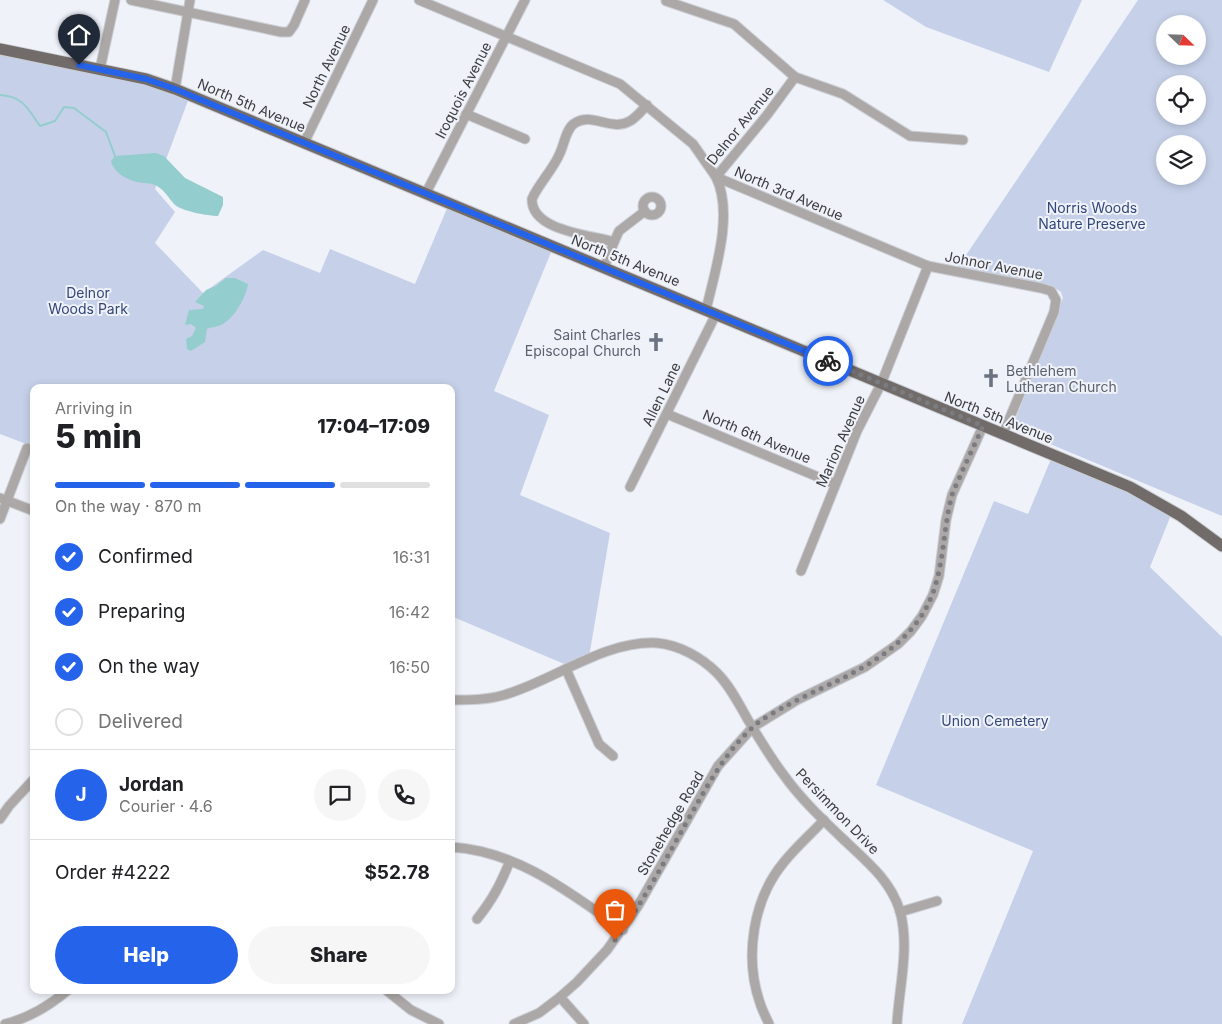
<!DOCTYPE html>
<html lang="en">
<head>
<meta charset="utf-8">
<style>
  body { margin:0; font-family:Inter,sans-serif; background:#f6f6f6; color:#202124; height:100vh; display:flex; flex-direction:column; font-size:19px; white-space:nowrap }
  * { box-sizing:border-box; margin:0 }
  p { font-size:16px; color:#757577 }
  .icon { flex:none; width:28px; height:28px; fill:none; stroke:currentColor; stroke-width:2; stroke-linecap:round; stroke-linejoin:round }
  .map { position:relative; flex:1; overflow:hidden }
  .side { position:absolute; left:30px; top:384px; width:425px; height:610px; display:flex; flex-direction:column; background:#fff; border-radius:10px; box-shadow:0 2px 8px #0003 }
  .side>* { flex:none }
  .needle { width:32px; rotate:113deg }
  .buttons { position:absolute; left:1156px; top:15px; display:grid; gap:10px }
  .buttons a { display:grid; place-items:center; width:50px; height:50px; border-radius:50%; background:#fff; box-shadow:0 2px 8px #0003; font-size:25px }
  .pin { position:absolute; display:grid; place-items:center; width:42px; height:42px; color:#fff; margin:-51px -21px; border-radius:50% 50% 50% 0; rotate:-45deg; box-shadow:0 0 5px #0007 }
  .pin .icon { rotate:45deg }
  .courier { position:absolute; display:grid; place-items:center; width:50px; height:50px; margin:-25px; border:4px solid #2563eb; border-radius:50%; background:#fff; color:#222; box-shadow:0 1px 6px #0007 }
  .headline em { font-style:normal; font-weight:800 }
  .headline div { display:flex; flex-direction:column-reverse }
  .headline { display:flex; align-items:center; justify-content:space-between; height:85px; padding:0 25px }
  h1 { font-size:32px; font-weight:800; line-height:38px }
  .bar { display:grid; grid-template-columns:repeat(4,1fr); gap:8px 5px; align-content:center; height:60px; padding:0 25px }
  .bar i { height:6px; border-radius:4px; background:#e0e0e0 }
  .bar .current { background:#2563eb }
  .bar p { grid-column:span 4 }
  .line { display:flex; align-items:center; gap:12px; padding:0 25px; border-top:1px solid #e0e0e0 }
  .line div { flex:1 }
  .round { display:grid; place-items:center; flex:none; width:52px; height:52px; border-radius:26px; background:#f6f6f6 }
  ol { padding:0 25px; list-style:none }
  li { display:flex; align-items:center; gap:15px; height:55px }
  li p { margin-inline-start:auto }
  li .icon { padding:5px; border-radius:50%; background:#2563eb; color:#fff; stroke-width:4 }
  li:last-child { color:#757577 }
  li i { width:28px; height:28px; border:2px solid #e0e0e0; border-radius:50% }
  .action { display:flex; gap:10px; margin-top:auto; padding:10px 25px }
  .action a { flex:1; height:58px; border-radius:30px; background:#2563eb; color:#fff; font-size:20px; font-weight:800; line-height:58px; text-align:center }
  .action a+a { background:#f6f6f6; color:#202124 }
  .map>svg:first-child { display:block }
  .green { fill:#c6d1e9; fill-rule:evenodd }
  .water { fill:#94cdcd }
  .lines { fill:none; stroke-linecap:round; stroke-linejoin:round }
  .stream { stroke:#94cdcd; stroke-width:2 }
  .minor-casing { stroke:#cbced4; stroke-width:11 }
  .major-casing { stroke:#cbced4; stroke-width:13 }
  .minor { stroke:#aca8a7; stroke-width:9 }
  .major { stroke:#716b69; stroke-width:11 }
  .done { stroke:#7b7c81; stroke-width:5; stroke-dasharray:0 9 }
  .route { stroke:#2563eb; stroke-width:6 }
  .labels { text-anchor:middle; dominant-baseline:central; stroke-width:4; stroke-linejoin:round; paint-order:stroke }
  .street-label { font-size:14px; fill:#3c3d40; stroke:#eff2f9 }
  .park-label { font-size:14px; fill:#334679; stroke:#eff2f9 }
  .worship-label { font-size:14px; fill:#5b616d; stroke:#eff2f9; text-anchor:end }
</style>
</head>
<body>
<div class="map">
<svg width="1222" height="1024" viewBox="0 0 1222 1024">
  <rect width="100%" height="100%" fill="#eff2f9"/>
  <g class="green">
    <path d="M883 0H1082L1049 72 926 27Z"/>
    <path d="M1138 0H1222V516L1012 428 1063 298 1061 292 1052 286 958 267ZM1165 24H1198V56H1165ZM1165 84H1198V116H1165ZM1165 144H1198V176H1165Z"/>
    <path d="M0 52 145 81 189 98 155 189 175 212 155 243 203 293 263 250 320 273 330 249 415 284 448 206 552 250 494 391 549 415 520 495 610 533 589 657 569 666 451 616V388H34V447L0 434Z"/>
    <path d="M1051 459 1120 488 1171 515 1150 567 1222 637V1024H962L1033 851 876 785 994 501 1028 514Z"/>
  </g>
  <g class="water">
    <path d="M156 153 164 156 185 178 223 197V205L218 216C209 216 180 211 174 204 168 197 164 189 155 185 151 183 148 184 144 183 130 182 114 174 111 161L115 156Z"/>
    <path d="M226 278H235L248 284C246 297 235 317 223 324 218 327 212 327 207 329L205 342 191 351 187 349 186 339 192 336 196 328 191 324 185 325 189 310 203 309 204 306 195 302 206 290 216 286Z"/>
  </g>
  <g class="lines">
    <path class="stream" d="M0 95C23 96 28 109 40 126L55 121 64 107 74 108 106 132 115 156"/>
    <g class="minor-casing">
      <g id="minor">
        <path d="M131 0 281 32H289L294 25 305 0"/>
        <path d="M419 0 620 84 693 144 716 177 928 266 1041 288 1051 291 1056 300 1054 312 1003 434"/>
        <path d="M666 1 734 24 795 77 843 94 910 136 963 140"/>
        <path d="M100 69 115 0"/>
        <path d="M175 89 190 0"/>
        <path d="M466 114 525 139"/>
        <path d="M304 143 373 0"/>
        <path d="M426 193 525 0"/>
        <circle cx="652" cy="206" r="9"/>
        <path d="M614 242 619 231 645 211"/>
        <path d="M604 268 614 242C591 235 531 231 532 199 539 183 553 170 560 153 564 145 566 128 575 123 592 112 612 132 630 121 637 117 642 110 647 105"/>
        <path d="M706 310C715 271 734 214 716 177L767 115 795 77"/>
        <path d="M667 414 835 484"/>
        <path d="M630 487 716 314"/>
        <path d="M0 498 34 511"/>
        <path d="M0 519 27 448"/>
        <path d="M801 571 857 431 881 384 928 266"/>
        <path d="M566 669 599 744 613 756"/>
        <path d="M451 700C469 700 487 700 504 695 553 681 605 640 657 643 679 645 701 657 717 673 730 686 739 704 748 720 759 738 770 757 783 774 800 798 821 818 842 838 865 860 890 879 900 911 910 948 899 987 897 1024"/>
        <path d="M0 819 9 806 34 779"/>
        <path d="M451 847C518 851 570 893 623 930"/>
        <path d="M900 912 937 901"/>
        <path d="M477 919C493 899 500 885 510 861"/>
        <path d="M386 990 411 1010 439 1024"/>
        <path d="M560 997 584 1024"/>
        <path d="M5 1024C30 1018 49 1006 68 990"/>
        <path d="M514 1024 539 1013 560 997 577 982 607 950 638 906 718 766 753 727 797 700 865 667 898 644 911 631 922 616 933 595 939 576 946 520 952 495 983 426"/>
        <path d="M769 1024C766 1017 762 1010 760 1003 744 957 753 899 784 862 796 847 811 834 824 820"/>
      </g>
    </g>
    <g class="major-casing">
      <path id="major" d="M0 49 146 79 175 89 1130 487 1181 516 1222 546"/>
    </g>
    <use href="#minor" class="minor"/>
    <use href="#major" class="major"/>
  </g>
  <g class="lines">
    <path class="done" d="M615 940C645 900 668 854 693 811 710 781 726 752 752 728 761 719 775 712 786 706 834 680 888 664 920 618 945 582 941 539 951 499 953 490 958 482 961 474 968 458 976 442 983 426L828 361"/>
    <path class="route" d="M79 65 146 79 175 89 828 361"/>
  </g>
  <defs>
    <g id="church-bare" transform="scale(1.5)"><path d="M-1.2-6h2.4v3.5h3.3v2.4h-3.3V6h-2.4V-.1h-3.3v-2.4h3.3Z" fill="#6b7280" stroke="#eff2f9" stroke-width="2.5" paint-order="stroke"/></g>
  </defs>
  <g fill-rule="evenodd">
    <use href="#church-bare" x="656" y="342"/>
    <use href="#church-bare" x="991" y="378"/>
  </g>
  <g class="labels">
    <g class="street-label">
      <text transform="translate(326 66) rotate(-64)">North Avenue</text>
      <text transform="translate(463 90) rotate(-63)">Iroquois Avenue</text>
      <text transform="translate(252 105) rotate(23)">North 5th Avenue</text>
      <text transform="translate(740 125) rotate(-51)">Delnor Avenue</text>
      <text transform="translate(789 193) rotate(23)">North 3rd Avenue</text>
      <text transform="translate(626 260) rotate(22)">North 5th Avenue</text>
      <text transform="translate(994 265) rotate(11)">Johnor Avenue</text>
      <text transform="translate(661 394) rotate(-64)">Allen Lane</text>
      <text transform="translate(999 417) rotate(22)">North 5th Avenue</text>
      <text transform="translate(757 436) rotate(23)">North 6th Avenue</text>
      <text transform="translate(840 441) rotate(-66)">Marion Avenue</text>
      <text transform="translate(838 811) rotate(46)">Persimmon Drive</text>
      <text transform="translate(670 823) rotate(-60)">Stonehedge Road</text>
    </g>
    <g class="park-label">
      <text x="1092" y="207">Norris Woods<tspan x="1092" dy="16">Nature Preserve</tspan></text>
      <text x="88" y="292">Delnor<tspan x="88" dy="16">Woods Park</tspan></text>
      <text x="995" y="720">Union Cemetery</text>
    </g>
    <g class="worship-label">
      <text x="641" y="334">Saint Charles<tspan x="641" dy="16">Episcopal Church</tspan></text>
      <text x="1006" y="370" text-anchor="start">Bethlehem<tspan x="1006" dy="16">Lutheran Church</tspan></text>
    </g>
  </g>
</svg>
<div class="buttons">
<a><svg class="needle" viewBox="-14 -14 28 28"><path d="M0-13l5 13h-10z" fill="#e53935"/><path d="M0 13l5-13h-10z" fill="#757577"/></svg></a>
<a><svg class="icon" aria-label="locate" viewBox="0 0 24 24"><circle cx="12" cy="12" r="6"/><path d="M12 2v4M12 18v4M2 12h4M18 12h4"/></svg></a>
<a><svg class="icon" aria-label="layers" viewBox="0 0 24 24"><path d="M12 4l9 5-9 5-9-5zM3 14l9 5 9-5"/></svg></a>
</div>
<div class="pin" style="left:615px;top:940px;background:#ea580c"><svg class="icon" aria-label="bag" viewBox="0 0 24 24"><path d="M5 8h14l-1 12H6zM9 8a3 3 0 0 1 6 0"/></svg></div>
<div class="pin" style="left:79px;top:65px;background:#1f2937"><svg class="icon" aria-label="home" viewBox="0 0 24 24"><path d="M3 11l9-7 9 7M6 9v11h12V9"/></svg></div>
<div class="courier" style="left:828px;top:361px"><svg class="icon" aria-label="bike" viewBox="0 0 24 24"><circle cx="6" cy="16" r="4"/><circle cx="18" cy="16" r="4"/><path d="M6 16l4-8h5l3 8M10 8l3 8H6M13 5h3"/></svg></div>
<section class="side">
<div class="headline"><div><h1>5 min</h1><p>Arriving in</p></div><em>17:04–17:09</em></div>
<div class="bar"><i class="current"></i><i class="current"></i><i class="current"></i><i></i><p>On the way · 870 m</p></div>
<ol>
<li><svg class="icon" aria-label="check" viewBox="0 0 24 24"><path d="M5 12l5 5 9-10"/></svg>Confirmed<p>16:31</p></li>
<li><svg class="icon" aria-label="check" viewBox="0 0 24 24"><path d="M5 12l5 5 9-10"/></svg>Preparing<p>16:42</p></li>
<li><svg class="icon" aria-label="check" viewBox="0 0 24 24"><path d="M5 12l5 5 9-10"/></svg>On the way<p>16:50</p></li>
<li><i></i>Delivered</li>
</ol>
<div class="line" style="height:90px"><b class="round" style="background:#2563eb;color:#fff">J</b><div><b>Jordan</b><p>Courier · 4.6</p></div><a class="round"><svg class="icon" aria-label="chat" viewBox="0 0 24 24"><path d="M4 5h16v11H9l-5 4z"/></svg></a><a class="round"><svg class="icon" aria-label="phone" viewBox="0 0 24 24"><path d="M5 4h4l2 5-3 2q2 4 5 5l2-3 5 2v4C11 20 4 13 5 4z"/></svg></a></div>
<div class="line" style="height:65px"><div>Order #4222</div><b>$52.78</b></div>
<div class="action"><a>Help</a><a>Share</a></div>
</section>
</div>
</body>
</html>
